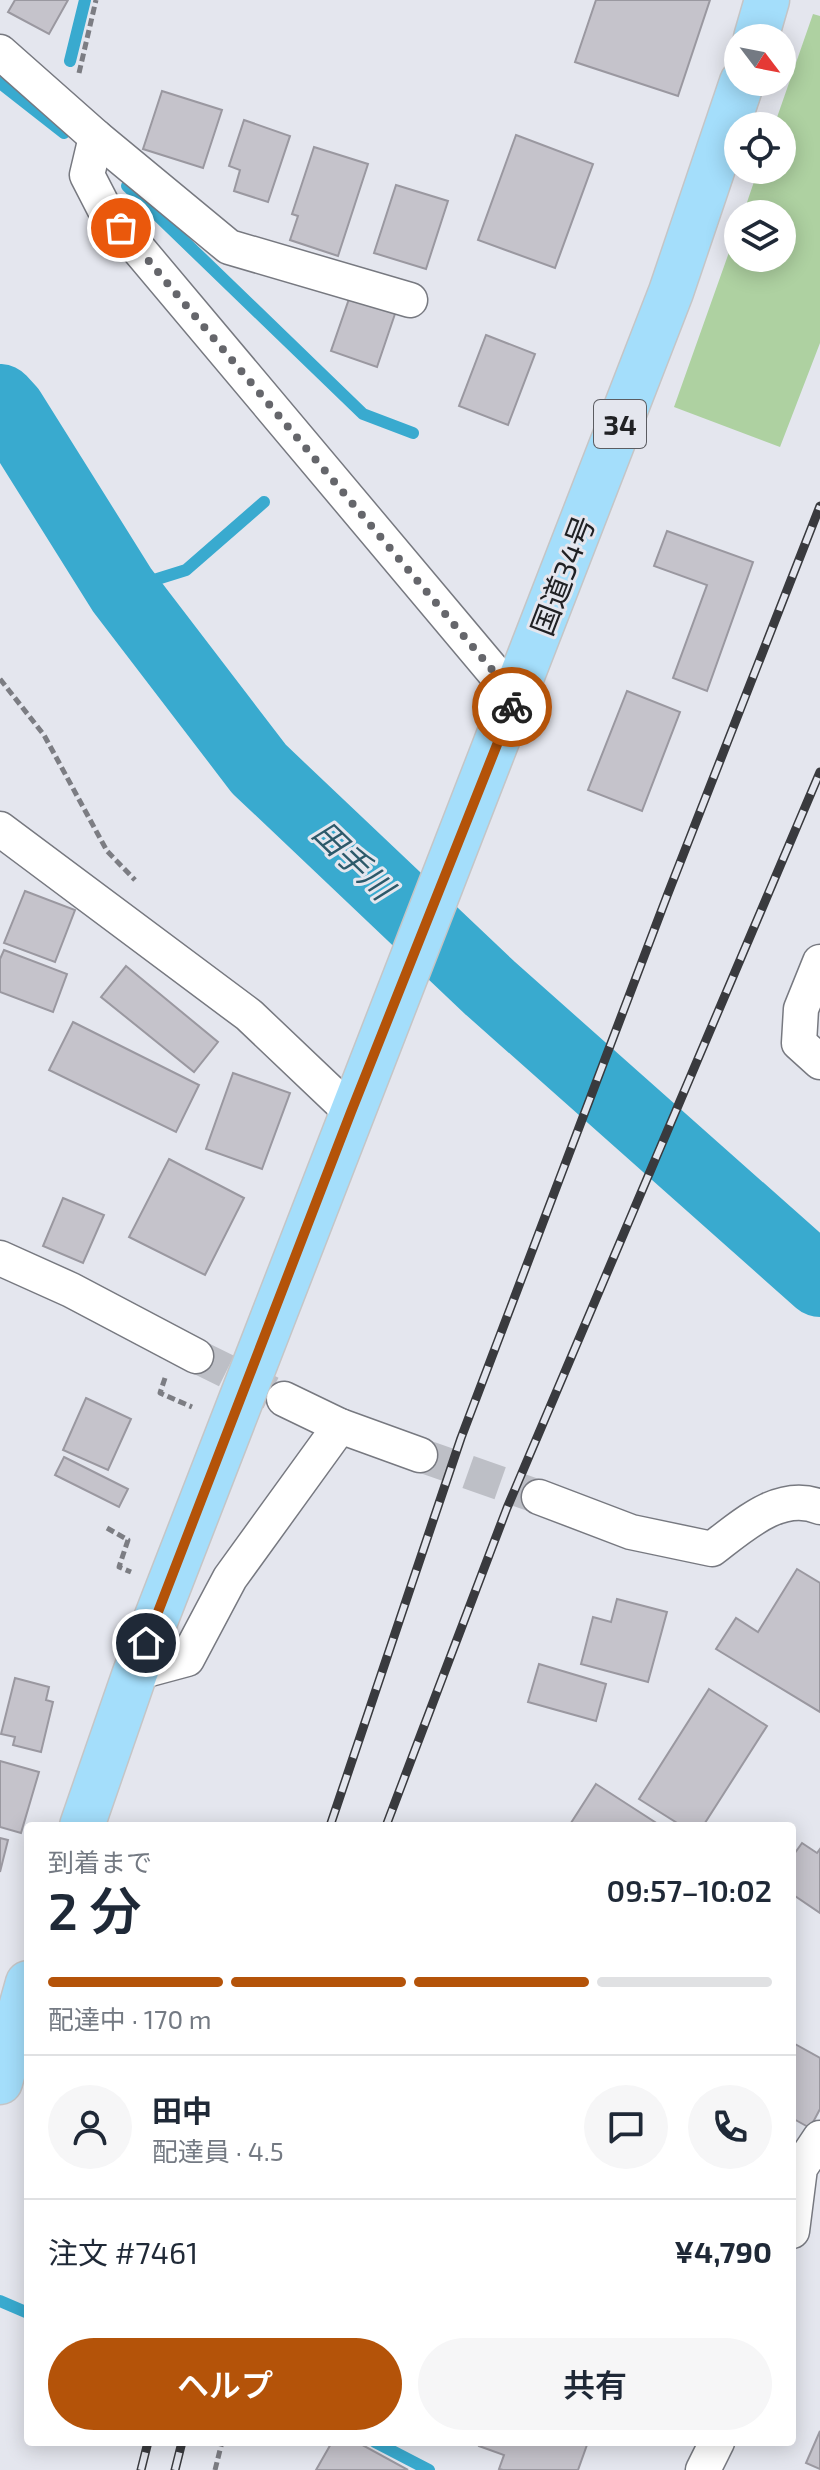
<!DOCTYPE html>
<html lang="ja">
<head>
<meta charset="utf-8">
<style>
  body { margin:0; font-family:"Exo 2","Noto Sans JP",sans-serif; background:#f6f6f7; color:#1f2937; height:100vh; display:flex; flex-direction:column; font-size:30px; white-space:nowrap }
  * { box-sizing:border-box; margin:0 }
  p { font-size:26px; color:#747a83 }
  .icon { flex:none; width:44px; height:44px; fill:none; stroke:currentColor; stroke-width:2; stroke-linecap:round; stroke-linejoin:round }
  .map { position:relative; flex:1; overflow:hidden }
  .panel { position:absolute; left:24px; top:1822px; width:772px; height:624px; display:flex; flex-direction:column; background:#fff; border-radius:8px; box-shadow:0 4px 20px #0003 }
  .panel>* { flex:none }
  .needle { width:52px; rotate:122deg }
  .controls { position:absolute; left:724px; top:24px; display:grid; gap:16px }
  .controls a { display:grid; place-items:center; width:72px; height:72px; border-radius:50%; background:#fff; box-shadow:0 4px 20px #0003; font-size:40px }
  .pin { position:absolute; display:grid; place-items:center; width:68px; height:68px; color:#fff; margin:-34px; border:4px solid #fff; border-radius:50%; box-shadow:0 2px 8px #0007 }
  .courier { position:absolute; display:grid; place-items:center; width:80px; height:80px; margin:-40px; border:6px solid #b45309; border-radius:50%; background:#fff; color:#222; box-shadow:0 2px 10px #0007 }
  .overview em { font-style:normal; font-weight:600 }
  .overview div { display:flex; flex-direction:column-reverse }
  .overview { display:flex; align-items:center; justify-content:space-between; height:136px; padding:0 24px }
  h1 { font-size:52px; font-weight:600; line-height:60px }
  .bar { display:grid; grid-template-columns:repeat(4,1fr); gap:12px 8px; align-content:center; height:96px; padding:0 24px }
  .bar i { height:10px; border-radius:6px; background:#e0e1e3 }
  .bar .active { background:#b45309 }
  .bar p { grid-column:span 4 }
  .line { display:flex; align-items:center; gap:20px; padding:0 24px; border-top:2px solid #e0e1e3 }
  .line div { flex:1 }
  .round { display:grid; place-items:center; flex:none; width:84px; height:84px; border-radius:42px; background:#f6f6f7 }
  .action { display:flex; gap:16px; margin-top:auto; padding:16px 24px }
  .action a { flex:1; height:92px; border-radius:48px; background:#b45309; color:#fff; font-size:32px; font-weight:600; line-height:92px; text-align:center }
  .action a+a { background:#f6f6f7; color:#1f2937 }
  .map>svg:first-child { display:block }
  .green { fill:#aed1a1 }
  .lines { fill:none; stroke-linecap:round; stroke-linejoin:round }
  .stream { stroke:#39aacf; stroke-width:12 }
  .river { stroke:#39aacf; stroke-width:72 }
  .building { fill:#c5c3cb; stroke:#9a98a0; stroke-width:2 }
  .street-tunnel { stroke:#bdbfc6; stroke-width:34; stroke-dasharray:34 17; stroke-linecap:butt }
  .street-casing { stroke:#777980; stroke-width:37 }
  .highway-casing { stroke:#c5c5c6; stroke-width:47 }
  .path { stroke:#7c7d83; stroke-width:5; stroke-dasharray:8 4; stroke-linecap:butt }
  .street { stroke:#fff; stroke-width:34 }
  .highway { stroke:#a4defb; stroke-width:44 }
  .rail-casing { stroke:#393a3e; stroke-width:9 }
  .rail { stroke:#e4e6ee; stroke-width:6; stroke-dasharray:18; stroke-linecap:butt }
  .done { stroke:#65666b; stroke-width:8; stroke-dasharray:0 14.4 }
  .route { stroke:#b45309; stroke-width:10 }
  .labels { text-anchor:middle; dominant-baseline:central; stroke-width:6; stroke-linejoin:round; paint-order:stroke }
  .shield { fill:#e4e6ee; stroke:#5b5c61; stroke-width:2 }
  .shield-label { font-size:28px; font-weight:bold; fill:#202124 }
  .street-label { font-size:30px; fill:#202124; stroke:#e4e6ee }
  .water-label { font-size:32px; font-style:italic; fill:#2c596a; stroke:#e4e6ee }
</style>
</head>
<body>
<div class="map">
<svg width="820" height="2470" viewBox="0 0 820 2470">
  <rect width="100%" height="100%" fill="#e4e6ee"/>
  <path class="green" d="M813 14 820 16V343L780 447 674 407 738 227V258H782V214H743L758 170H782V126H774Z"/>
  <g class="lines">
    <g class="stream">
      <path d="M70 61 85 0"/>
      <path d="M0 83 64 133"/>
      <path d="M127 186 363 414 413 433"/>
      <path d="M122 590 186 570 264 502"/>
      <path d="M0 2301 28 2313"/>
      <path d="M375 2442 429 2470"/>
    </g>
    <path class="river" d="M0 400 10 411 122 590 259 769 490 988 820 1281"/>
  </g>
  <g class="building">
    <path d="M15 0H68L49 34 8 12Z"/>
    <path d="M596 0H710L678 96 575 62Z"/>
    <path d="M162 91 222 110 203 168 143 149Z"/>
    <path d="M244 120 290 136 268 202 234 191 240 170 229 166Z"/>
    <path d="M516 135 593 164 555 268 478 240Z"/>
    <path d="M314 147 368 164 338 256 290 240 298 216 292 214Z"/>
    <path d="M396 185 448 201 426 269 374 253Z"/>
    <path d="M350 296 396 311 377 367 331 351Z"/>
    <path d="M486 335 535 354 508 425 459 406Z"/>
    <path d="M667 531 753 562 707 691 673 678 707 585 654 566Z"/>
    <path d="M627 691 680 712 642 811 588 790Z"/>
    <path d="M25 891 75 910 55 962 4 943Z"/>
    <path d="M4 950 67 974 53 1012 0 992V959Z"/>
    <path d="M126 966 218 1042 194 1072 101 997Z"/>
    <path d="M73 1022 199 1085 176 1132 49 1070Z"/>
    <path d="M233 1073 290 1093 262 1169 206 1149Z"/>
    <path d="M169 1159 244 1198 205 1275 129 1237Z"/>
    <path d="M63 1198 104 1215 83 1263 43 1246Z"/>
    <path d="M86 1398 131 1419 108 1470 63 1450Z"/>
    <path d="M64 1457 128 1489 119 1507 55 1475Z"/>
    <path d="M797 1569 820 1583V1712L716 1649 736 1618 758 1632Z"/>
    <path d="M617 1599 667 1612 648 1682 581 1664 593 1617 611 1622Z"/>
    <path d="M539 1664 606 1684 596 1721 528 1702Z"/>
    <path d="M15 1678 49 1687 46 1700 53 1702 41 1752 13 1745 15 1737 1 1734Z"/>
    <path d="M709 1689 767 1726 703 1826H682L639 1799Z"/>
    <path d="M0 1761 39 1772 21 1833 0 1827Z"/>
    <path d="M596 1784 661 1826H569Z"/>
    <path d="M0 1838 8 1840 0 1872Z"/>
    <path d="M802 1843 817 1853 820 1849V1913L792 1894V1857Z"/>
    <path d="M795 2044 820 2058V2109L810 2128 792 2118V2049Z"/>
    <path d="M820 2431V2469L806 2463Z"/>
    <path d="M332 2442H357L408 2470H316Z"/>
    <path d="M480 2442H588L578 2470H503L499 2469 504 2455 479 2446Z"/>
  </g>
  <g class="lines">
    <g class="street-tunnel">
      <path d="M196 1356 271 1393"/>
      <path d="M420 1455 539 1497"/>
    </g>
    <g class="street-casing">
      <g id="street">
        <path d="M0 52 96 137 229 247 410 300"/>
        <path d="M96 137 87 175 104 208 515 697"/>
        <path d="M0 829 249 1015 351 1112"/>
        <path d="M820 962 801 1009 799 1043 820 1062"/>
        <path d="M0 1258 71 1290 196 1356"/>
        <path d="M284 1399 340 1426 420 1455"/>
        <path d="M539 1497 631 1532 712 1549C741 1527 780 1490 820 1507"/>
        <path d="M135 1673 187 1659 230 1578 340 1426"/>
        <path d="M792 2231 800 2168 820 2138"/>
        <path d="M703 2470 717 2442"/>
      </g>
    </g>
    <g class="highway-casing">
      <g id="highway">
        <path d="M756 38 767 0"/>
        <path d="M82 1826 135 1673 671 292 742 82"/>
        <path d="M0 2082 28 1983"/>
      </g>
    </g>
    <g class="path">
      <path d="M79 73 96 0"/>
      <path d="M0 679 44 735 107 851 135 880"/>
      <path d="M165 1378 160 1393 192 1407"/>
      <path d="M107 1528 128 1540 119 1567 131 1572"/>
      <path d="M215 2470 222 2442"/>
    </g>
    <use href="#street" class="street"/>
    <use href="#highway" class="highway"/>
    <g class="rail-casing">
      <g id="rail">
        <path d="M330 1826 461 1438 667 896 820 506"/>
        <path d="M386 1826 507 1508 820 772"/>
        <path d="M141 2470 148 2442"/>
        <path d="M175 2470 182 2442"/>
      </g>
    </g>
    <use href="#rail" class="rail"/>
  </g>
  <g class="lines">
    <path class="done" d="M121 228 515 697 512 707"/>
    <path class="route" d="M146 1643 351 1112 512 707"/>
  </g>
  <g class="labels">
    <rect class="shield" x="594" y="400" width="52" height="48" rx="6"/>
    <g class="shield-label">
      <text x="620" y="424">34</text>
    </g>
    <g class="street-label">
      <text transform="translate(562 575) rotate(-69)">国道34号</text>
    </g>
    <g class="water-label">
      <text transform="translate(354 859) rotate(44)">田手川</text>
    </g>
  </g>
</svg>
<div class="controls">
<a><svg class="needle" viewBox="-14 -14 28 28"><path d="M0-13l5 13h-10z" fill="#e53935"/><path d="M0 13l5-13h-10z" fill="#747a83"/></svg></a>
<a><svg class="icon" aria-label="locate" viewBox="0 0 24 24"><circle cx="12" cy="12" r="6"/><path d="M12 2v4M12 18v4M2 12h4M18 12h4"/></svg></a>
<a><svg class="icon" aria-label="layers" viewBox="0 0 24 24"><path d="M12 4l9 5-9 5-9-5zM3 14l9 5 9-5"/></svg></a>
</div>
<div class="pin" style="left:121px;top:228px;background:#ea580c"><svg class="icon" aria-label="bag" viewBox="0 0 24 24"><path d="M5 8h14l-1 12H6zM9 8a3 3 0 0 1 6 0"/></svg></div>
<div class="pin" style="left:146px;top:1643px;background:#1f2937"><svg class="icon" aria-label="home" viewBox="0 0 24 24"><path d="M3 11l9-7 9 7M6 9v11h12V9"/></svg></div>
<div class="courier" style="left:512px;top:707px"><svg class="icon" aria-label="bike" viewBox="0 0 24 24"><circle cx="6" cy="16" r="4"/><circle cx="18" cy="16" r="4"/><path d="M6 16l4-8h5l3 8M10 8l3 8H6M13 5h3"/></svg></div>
<section class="panel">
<div class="overview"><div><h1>2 分</h1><p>到着まで</p></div><em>09:57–10:02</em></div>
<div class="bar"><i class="active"></i><i class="active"></i><i class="active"></i><i></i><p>配達中 · 170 m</p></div>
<div class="line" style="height:144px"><a class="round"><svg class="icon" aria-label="person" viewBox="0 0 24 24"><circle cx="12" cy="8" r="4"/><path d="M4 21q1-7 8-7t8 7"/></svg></a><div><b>田中</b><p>配達員 · 4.5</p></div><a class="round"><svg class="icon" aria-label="chat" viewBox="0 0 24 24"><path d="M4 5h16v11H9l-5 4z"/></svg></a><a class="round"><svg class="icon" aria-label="phone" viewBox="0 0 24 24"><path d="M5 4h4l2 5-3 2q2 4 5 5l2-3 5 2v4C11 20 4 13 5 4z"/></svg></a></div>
<div class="line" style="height:104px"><div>注文 #7461</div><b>¥4,790</b></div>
<div class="action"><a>ヘルプ</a><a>共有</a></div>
</section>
</div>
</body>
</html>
